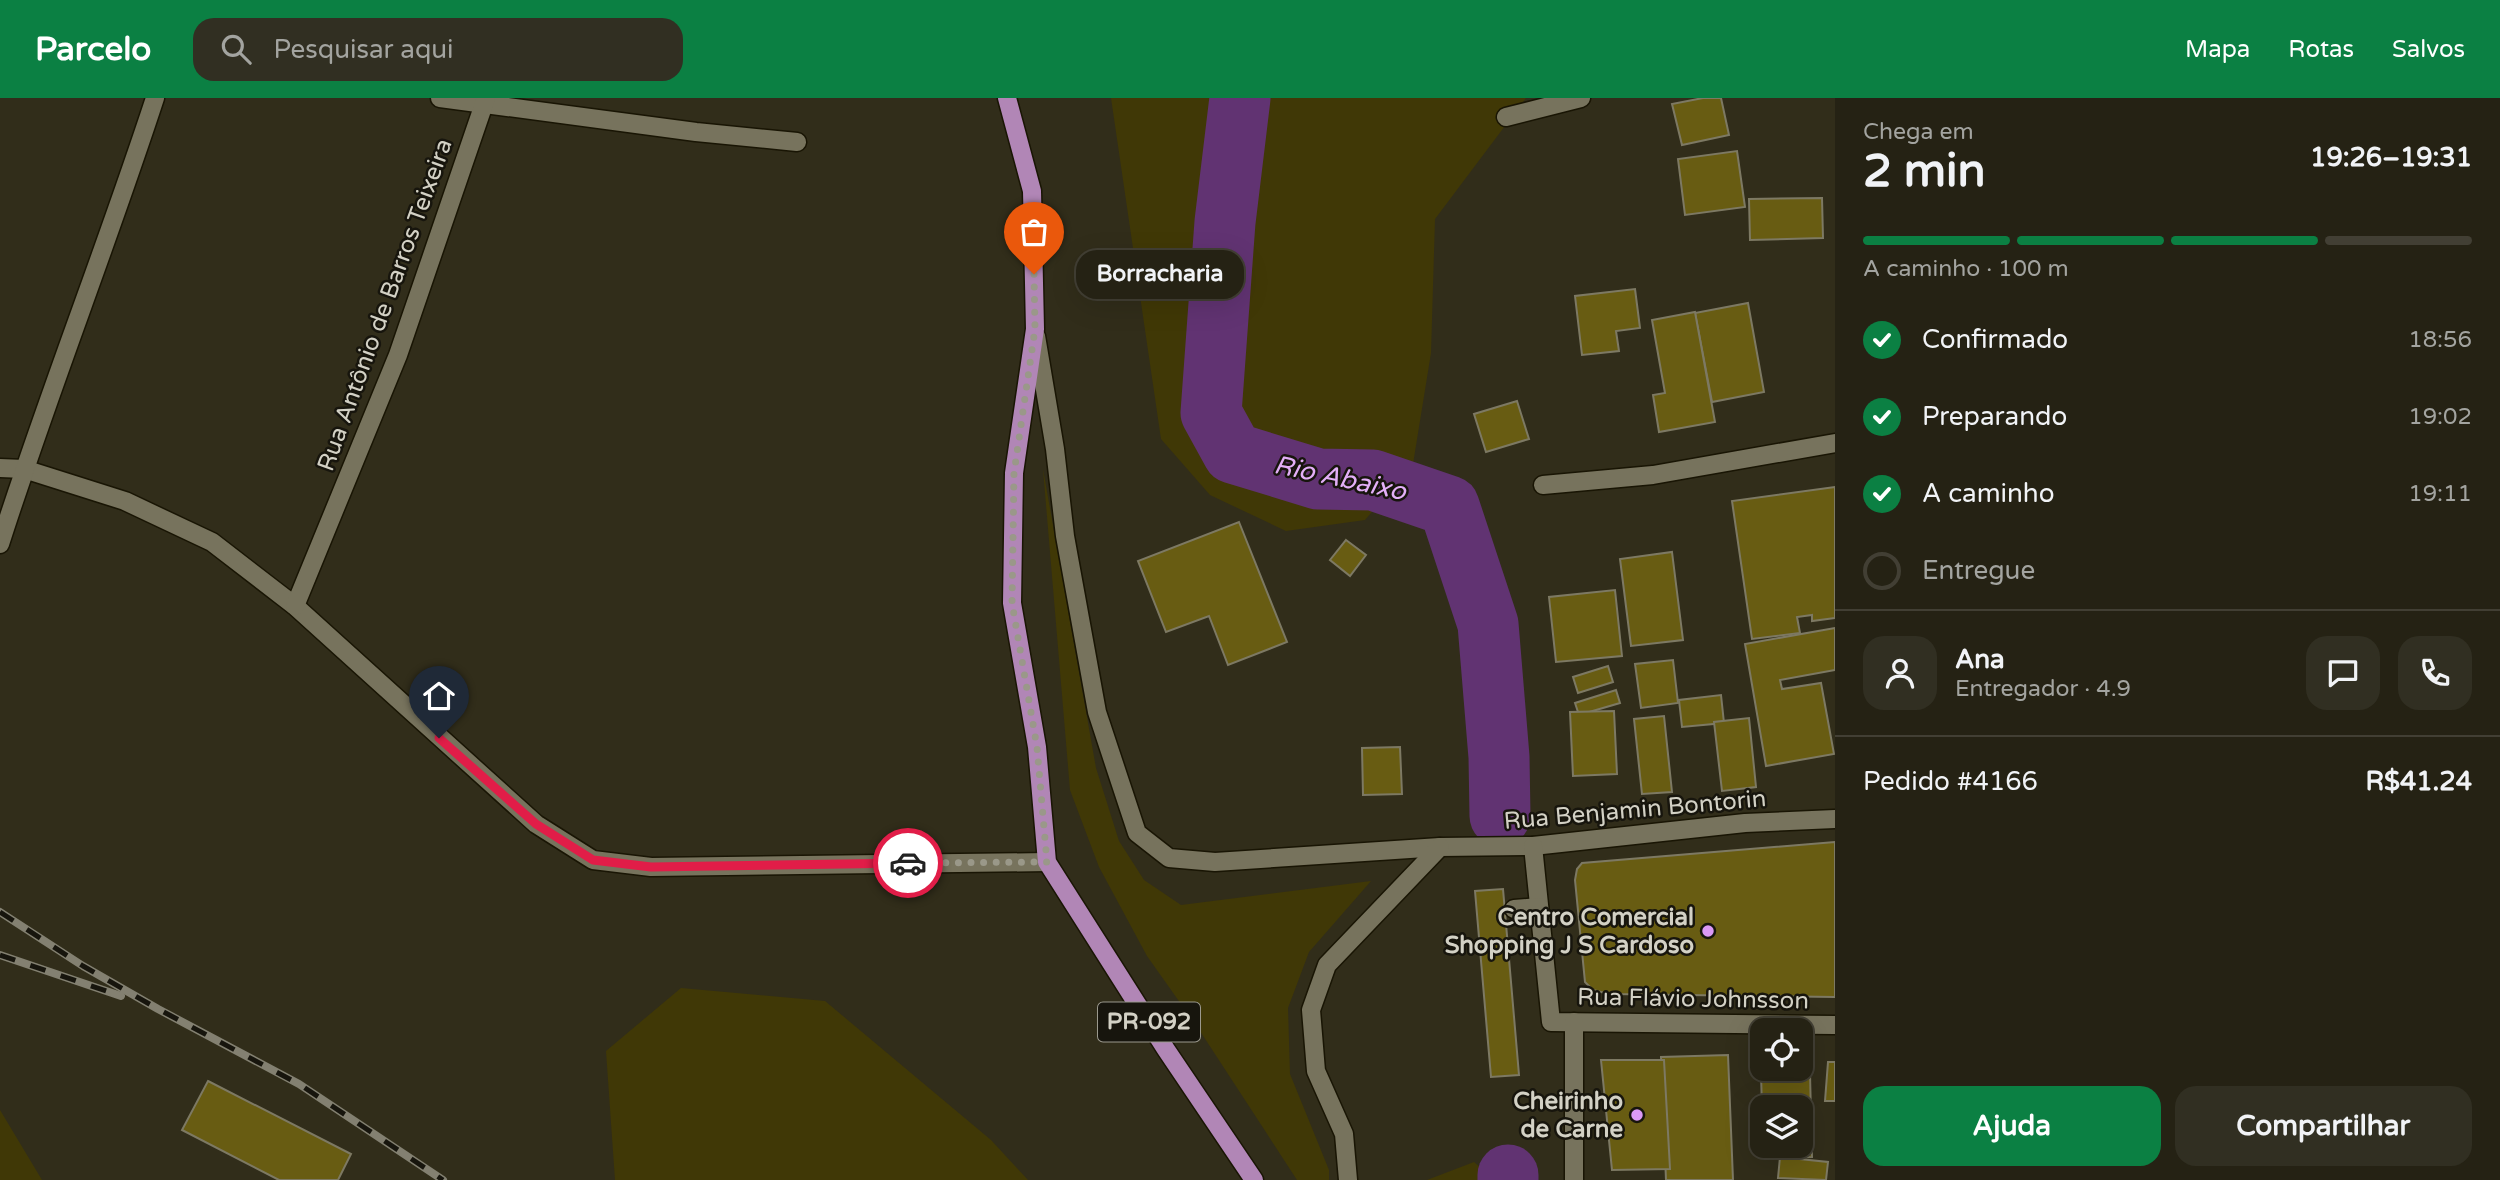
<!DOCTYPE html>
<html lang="pt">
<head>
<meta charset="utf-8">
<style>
  body { margin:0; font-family:"Varela Round",sans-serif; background:#312f22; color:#f1f3f6; height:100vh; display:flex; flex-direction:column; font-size:26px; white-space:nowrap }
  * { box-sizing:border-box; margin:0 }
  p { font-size:23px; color:#a3a4a0 }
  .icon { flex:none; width:38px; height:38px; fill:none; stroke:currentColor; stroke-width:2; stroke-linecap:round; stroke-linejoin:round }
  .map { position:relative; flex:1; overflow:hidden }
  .details { display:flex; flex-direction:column; background:#252214; width:665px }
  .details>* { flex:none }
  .tools { position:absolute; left:1750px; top:920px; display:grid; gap:14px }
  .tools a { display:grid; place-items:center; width:63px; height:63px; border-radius:14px; background:#252214; box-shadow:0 7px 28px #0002,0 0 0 2px #423f34; font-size:35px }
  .pin { position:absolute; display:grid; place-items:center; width:60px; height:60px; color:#fff; margin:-72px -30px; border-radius:50% 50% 50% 0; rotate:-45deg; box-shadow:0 0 7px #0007 }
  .pin .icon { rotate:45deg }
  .courier { position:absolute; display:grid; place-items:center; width:70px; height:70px; margin:-35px; border:5px solid #e11d48; border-radius:50%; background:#fff; color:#222; box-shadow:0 2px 9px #0007 }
  .bubble { position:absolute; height:49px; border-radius:21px; background:#252214; box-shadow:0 7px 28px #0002,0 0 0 2px #423f34; font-size:23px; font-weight:700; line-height:49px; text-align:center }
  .overview em { font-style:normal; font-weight:700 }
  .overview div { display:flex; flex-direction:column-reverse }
  .overview { display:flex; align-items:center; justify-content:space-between; height:119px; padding:0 28px }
  h1 { font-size:46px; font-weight:700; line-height:52px }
  .bar { display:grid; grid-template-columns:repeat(4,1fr); gap:10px 7px; align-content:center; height:84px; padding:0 28px }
  .bar i { height:9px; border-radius:5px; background:#423f34 }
  .bar .active { background:#0b8043 }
  .bar p { grid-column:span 4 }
  .line { display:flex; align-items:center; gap:18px; padding:0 28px; border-top:2px solid #423f34 }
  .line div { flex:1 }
  .round { display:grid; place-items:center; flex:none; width:74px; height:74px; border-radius:21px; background:#312f22 }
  ol { padding:0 28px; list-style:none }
  li { display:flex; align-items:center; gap:21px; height:77px }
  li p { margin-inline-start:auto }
  li .icon { padding:7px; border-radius:50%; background:#0b8043; color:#fff; stroke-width:4 }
  li:last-child { color:#a3a4a0 }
  li i { width:38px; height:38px; border:4px solid #423f34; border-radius:50% }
  .button { display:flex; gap:14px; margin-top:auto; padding:14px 28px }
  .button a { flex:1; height:80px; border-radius:21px; background:#0b8043; color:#fff; font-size:28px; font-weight:700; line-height:80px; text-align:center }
  .button a+a { background:#312f22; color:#f1f3f6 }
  header { display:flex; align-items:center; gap:42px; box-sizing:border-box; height:98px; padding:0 35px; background:#0b8043; color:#fff }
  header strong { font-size:33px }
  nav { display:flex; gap:38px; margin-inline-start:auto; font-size:24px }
  .search { width:490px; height:63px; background:#312f22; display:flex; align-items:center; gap:18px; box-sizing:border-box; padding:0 24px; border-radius:21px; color:#a3a4a0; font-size:26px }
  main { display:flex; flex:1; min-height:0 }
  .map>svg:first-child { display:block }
  .green { fill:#403806 }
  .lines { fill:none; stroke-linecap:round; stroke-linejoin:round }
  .river { stroke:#613372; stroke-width:61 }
  .building { fill:#685c12; stroke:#7d7963; stroke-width:2 }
  .minor-casing { stroke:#191504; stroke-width:21 }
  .major-casing { stroke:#191504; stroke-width:21 }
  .minor { stroke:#77735d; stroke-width:18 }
  .major { stroke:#b186b6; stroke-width:18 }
  .rail-casing { stroke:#838071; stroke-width:8 }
  .rail { stroke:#17150d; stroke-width:5; stroke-dasharray:16; stroke-linecap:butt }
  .done { stroke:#9a9889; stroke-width:7; stroke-dasharray:0 12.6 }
  .route { stroke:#e11d48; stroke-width:9 }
  .poi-dot { fill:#db99f5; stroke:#17150d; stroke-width:2.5 }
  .labels { text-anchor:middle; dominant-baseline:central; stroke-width:5; stroke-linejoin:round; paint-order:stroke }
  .shield { fill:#17150d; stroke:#9b998e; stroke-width:2 }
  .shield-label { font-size:23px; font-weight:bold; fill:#d3d1c5 }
  .street-label { font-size:24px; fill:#d3d1c5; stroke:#17150d }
  .poi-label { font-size:24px; font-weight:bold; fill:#d3d1c5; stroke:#17150d; text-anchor:end }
  .water-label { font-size:26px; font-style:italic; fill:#e3aff8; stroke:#17150d }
</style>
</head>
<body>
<header>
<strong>Parcelo</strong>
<div class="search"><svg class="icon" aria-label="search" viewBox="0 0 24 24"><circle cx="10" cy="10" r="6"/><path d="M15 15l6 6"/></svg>Pesquisar aqui</div>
<nav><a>Mapa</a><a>Rotas</a><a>Salvos</a></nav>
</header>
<main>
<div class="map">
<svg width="1835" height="1082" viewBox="0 0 1835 1082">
  <rect width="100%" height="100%" fill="#312d1a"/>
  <g class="green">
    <path d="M1111 0H1526L1435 121 1431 255 1413 366 1365 422 1286 433 1210 397 1161 341Z"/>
    <path d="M1043 371 1096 670 1119 743 1144 782 1181 807 1371 783 1309 854 1288 910 1290 976 1329 1072V1082H1297L1198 930 1147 858 1099 769 1070 692Z"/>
    <path d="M681 890 825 903 991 1042 1028 1082H615L606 953Z"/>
    <path d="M0 1012 42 1082H0Z"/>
    <path d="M1474 1064 1495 1082H1427Z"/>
  </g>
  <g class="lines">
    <g class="river">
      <path d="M1240 0 1225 124 1211 315 1233 355 1318 381 1373 382 1449 408 1488 526 1499 659 1500 718"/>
      <path d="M1508 1082V1077"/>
    </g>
  </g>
  <g class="building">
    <path d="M1703 0H1721L1729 37 1682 47 1672 6Z"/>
    <path d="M1737 53 1745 109 1685 117 1678 61Z"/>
    <path d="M1822 100 1823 140 1750 142 1749 101Z"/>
    <path d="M1635 191 1640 230 1616 233 1619 253 1582 257 1575 198Z"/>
    <path d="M1748 205 1764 294 1712 304 1695 215Z"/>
    <path d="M1695 214 1715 324 1659 334 1653 297 1665 295 1652 222Z"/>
    <path d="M1517 303 1529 341 1486 354 1474 316Z"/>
    <path d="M1835 389V520L1812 523V517L1797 519 1800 535 1752 541 1732 403Z"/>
    <path d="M1239 424 1287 544 1228 567 1209 518 1166 534 1138 463Z"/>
    <path d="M1346 442 1366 457 1350 478 1330 462Z"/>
    <path d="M1672 454 1683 542 1631 548 1620 461Z"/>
    <path d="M1615 492 1622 558 1556 564 1549 499Z"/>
    <path d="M1835 530V572L1780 582 1782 591 1821 585 1834 656 1766 668 1745 546Z"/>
    <path d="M1673 562 1678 605 1641 610 1635 566Z"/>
    <path d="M1608 568 1613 584 1578 595 1573 579Z"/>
    <path d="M1616 592 1620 605 1579 617 1575 605Z"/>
    <path d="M1721 597 1724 625 1682 629 1679 602Z"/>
    <path d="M1614 613 1617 676 1573 678 1570 614Z"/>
    <path d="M1664 618 1672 694 1642 696 1634 621Z"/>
    <path d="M1749 620 1756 689 1722 693 1714 624Z"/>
    <path d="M1400 649 1402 696 1363 697 1362 650Z"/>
    <path d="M1835 744V899L1609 896 1593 892 1585 884 1575 782 1577 771 1582 765Z"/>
    <path d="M1503 791 1519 977 1491 979 1475 793Z"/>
    <path d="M1728 957 1733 1082H1666L1661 959Z"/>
    <path d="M1601 962H1664L1670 1071 1612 1072Z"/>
    <path d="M1828 964H1835V1003H1825Z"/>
    <path d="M1810 975 1812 1059 1764 1060V1048H1801V1010H1762L1761 976Z"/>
    <path d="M208 983 351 1056 338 1082H279L182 1032Z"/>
    <path d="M1780 1059 1828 1064 1826 1082 1778 1080Z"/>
  </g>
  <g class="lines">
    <g class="minor-casing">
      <g id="minor">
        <path d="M440 0 696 34 797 44"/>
        <path d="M1506 19 1581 0"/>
        <path d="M1036 238 1055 351 1065 438 1097 614 1137 735 1169 760 1215 764 1440 749 1533 748 1745 725 1835 721"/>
        <path d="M0 370 24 371 125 403 212 444 295 508 536 726 593 762 651 769 1047 764"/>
        <path d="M1543 387 1653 377 1835 345"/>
        <path d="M0 446C48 296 106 150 155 0"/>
        <path d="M295 508 398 257 486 0"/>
        <path d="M1533 748 1551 924 1835 927"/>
        <path d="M1514 811 1539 809"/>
        <path d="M1574 924V1082"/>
        <path d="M1348 1082 1344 1036 1316 973 1311 912 1327 867 1440 749"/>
      </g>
    </g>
    <g class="major-casing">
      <path id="major" d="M1007 0 1032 93 1035 231 1014 375 1012 505 1037 649 1047 764 1165 950 1254 1082"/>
    </g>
    <use href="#minor" class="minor"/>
    <use href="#major" class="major"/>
    <g class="rail-casing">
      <g id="rail">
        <path d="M0 814 83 868 158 911 299 986 443 1082"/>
        <path d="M0 857 121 898"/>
      </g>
    </g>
    <use href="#rail" class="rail"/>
  </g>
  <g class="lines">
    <path class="done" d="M908 765 1047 764 1037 649 1012 505 1014 375 1035 231 1034 176"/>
    <path class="route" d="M439 640 536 726 593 762 651 769 908 765"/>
  </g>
  <g class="poi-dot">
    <circle cx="1708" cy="833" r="7"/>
    <circle cx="1637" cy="1017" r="7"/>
  </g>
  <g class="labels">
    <rect class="shield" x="1098" y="904.5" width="102" height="39" rx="5"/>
    <g class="shield-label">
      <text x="1149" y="924">PR-092</text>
    </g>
    <g class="street-label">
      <text transform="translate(385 207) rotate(-70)">Rua Antônio de Barros Teixeira</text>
      <text transform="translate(1635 712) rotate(-5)">Rua Benjamin Bontorin</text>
      <text transform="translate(1693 901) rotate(1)">Rua Flávio Johnsson</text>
    </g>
    <g class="poi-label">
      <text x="1694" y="819">Centro Comercial<tspan x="1694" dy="28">Shopping J S Cardoso</tspan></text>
      <text x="1623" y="1003">Cheirinho<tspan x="1623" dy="28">de Carne</tspan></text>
    </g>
    <g class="water-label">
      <text transform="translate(1340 380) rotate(12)">Rio Abaixo</text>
    </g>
  </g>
</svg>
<div class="tools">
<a><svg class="icon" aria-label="locate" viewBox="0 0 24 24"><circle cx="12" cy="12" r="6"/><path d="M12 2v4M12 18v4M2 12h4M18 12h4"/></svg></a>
<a><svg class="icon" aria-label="layers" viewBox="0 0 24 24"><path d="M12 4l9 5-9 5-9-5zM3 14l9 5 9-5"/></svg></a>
</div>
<div class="pin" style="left:1034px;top:176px;background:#ea580c"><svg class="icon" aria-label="bag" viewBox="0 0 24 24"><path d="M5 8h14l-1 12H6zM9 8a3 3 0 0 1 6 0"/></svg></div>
<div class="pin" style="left:439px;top:640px;background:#1f2937"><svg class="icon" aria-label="home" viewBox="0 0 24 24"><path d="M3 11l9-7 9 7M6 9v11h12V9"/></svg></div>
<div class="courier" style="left:908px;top:765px"><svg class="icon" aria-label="car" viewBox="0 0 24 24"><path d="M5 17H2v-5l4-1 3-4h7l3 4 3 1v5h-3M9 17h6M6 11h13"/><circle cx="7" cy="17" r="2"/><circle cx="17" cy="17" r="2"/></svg></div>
<div class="bubble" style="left:1076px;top:152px;width:168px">Borracharia</div>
</div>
<section class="details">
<div class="overview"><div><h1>2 min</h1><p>Chega em</p></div><em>19:26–19:31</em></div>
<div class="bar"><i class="active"></i><i class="active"></i><i class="active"></i><i></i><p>A caminho · 100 m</p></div>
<ol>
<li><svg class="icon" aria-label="check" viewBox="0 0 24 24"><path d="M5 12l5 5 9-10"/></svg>Confirmado<p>18:56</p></li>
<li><svg class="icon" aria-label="check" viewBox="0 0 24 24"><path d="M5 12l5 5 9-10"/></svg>Preparando<p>19:02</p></li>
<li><svg class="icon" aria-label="check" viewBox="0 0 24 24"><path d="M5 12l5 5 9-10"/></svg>A caminho<p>19:11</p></li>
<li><i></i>Entregue</li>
</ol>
<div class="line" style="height:126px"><a class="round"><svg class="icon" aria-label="person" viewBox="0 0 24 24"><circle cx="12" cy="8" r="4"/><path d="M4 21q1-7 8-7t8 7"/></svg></a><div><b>Ana</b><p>Entregador · 4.9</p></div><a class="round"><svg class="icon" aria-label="chat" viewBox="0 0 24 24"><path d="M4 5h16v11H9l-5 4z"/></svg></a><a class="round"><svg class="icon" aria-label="phone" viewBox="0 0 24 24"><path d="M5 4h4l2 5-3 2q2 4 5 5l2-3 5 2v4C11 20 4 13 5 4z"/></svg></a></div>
<div class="line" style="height:91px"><div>Pedido #4166</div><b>R$41.24</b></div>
<div class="button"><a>Ajuda</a><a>Compartilhar</a></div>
</section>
</main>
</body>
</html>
